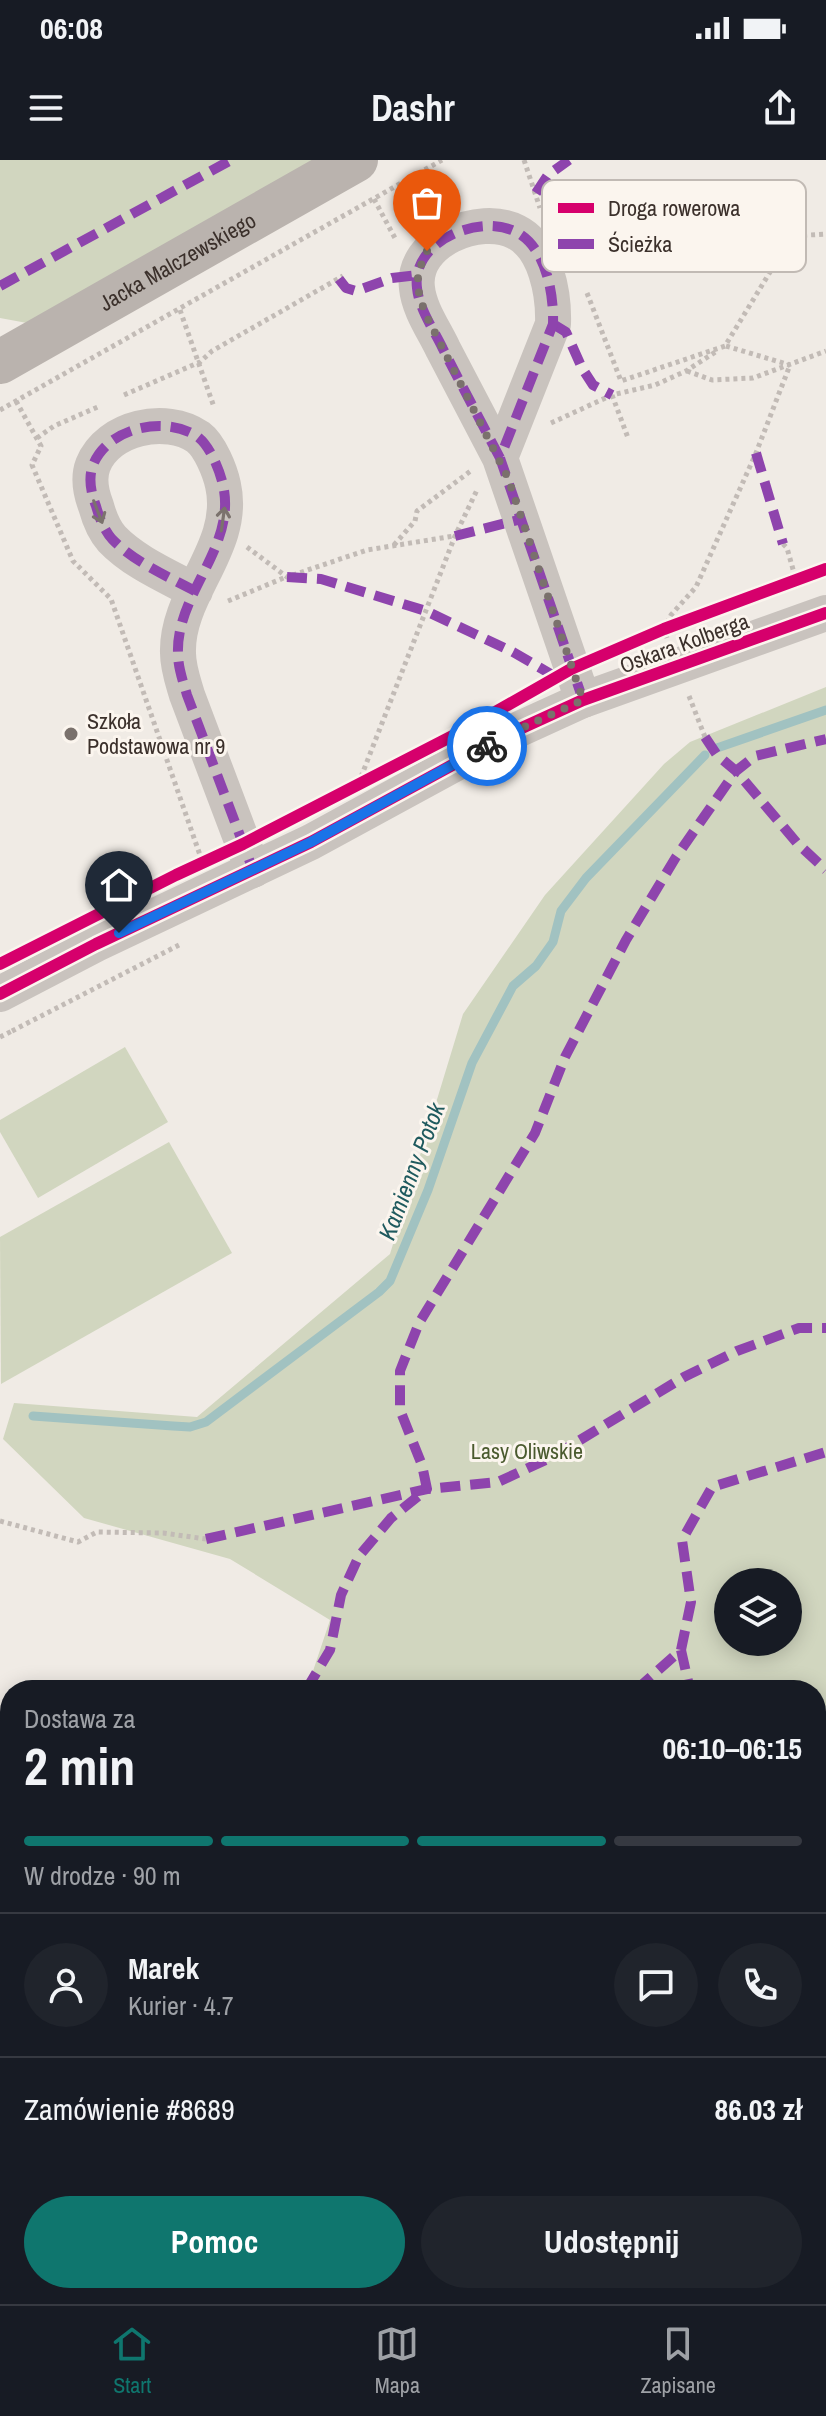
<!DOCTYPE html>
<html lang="pl">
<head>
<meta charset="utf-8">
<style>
  body { margin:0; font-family:"Archivo Narrow",sans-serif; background:#20242c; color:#f1f3f6; height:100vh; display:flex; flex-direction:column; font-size:30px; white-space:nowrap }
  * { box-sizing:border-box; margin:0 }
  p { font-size:26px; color:#9ea1a6 }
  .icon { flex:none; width:44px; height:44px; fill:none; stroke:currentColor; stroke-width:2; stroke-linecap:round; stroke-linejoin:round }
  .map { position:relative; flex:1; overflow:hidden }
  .sheet { position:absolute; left:0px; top:1520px; width:826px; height:624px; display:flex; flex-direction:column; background:#171b24; border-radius:32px 32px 0 0; box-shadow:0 4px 20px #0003 }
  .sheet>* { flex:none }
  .fabs { position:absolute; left:714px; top:1408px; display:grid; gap:16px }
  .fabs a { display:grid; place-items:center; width:88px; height:88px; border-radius:50%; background:#171b24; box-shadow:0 4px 20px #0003; font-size:40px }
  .pin { position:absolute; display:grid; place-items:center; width:68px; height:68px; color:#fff; margin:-82px -34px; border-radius:50% 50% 50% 0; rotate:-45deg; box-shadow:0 0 8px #0007 }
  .pin .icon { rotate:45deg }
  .courier { position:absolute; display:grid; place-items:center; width:80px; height:80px; margin:-40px; border:6px solid #1a73e8; border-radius:50%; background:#fff; color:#222; box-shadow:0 2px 10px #0007 }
  .head em { font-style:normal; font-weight:700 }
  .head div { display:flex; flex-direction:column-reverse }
  .head { display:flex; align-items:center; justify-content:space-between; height:136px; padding:0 24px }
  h1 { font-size:52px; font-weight:700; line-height:60px }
  .bar { display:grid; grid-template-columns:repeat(4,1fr); gap:12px 8px; align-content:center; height:96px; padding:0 24px }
  .bar i { height:10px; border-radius:6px; background:#363941 }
  .bar .selected { background:#0f766e }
  .bar p { grid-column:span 4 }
  .line { display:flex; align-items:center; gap:20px; padding:0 24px; border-top:2px solid #363941 }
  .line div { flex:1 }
  .round { display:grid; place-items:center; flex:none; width:84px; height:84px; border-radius:42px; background:#20242c }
  .cta { display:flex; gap:16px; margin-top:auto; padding:16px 24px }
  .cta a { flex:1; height:92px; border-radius:48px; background:#0f766e; color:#fff; font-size:32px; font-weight:700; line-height:92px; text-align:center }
  .cta a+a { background:#20242c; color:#f1f3f6 }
  .status { display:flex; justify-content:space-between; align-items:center; height:56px; padding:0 40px; background:#171b24; direction:ltr }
  .status svg { height:22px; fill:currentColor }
  header { display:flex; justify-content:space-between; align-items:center; height:104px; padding:0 24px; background:#171b24; font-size:36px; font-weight:700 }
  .menu { display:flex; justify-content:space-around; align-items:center; height:112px; border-top:2px solid #363941; background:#171b24; font-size:22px; color:#9ea1a6 }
  .menu a { display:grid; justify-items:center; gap:4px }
  .menu .selected { color:#0f766e }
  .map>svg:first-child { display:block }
  .green { fill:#d1d6bf; fill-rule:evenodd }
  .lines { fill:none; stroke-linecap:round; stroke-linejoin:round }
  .stream { stroke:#a1c2c1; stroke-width:9 }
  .path { stroke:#c2bbb6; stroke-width:5; stroke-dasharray:4 4; stroke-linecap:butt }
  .street { stroke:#c9c3be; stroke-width:36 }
  .secondary { stroke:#bab3ae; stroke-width:44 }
  .quiet { stroke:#8e44ad; stroke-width:10; stroke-dasharray:20 10; stroke-linecap:butt }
  .cycleway-casing { stroke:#fbf5ee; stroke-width:17 }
  .cycleway { stroke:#d6006c; stroke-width:12 }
  .oneway { stroke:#7b726d }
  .done { stroke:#7a716c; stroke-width:8; stroke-dasharray:0 14.4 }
  .route { stroke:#1a73e8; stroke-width:10 }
  .poi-dot { fill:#7a716c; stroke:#fbf5ee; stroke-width:3 }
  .labels { text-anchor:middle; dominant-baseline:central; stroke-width:6; stroke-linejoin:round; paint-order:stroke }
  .street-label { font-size:22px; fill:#3b302b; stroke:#fbf5ee }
  .poi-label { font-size:22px; fill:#3b302b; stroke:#fbf5ee; text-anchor:start }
  .park-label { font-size:22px; fill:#4a5a2e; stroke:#fbf5ee }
  .water-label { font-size:24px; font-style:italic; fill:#1f5a5e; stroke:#fbf5ee }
  .key { fill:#fbf5ee; stroke:#c1bab4; stroke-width:2 }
  .key-label { font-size:22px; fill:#3b302b }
</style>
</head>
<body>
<div class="status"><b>06:08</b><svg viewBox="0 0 49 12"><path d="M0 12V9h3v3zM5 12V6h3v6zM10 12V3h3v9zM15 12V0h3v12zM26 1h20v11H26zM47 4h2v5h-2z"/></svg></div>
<header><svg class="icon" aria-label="menu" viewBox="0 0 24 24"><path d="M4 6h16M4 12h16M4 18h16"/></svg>Dashr<svg class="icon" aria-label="share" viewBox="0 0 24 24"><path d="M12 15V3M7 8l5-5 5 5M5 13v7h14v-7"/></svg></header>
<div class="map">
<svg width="826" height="2144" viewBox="0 0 826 2144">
  <rect width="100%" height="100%" fill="#f0ebe5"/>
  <g class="green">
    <path d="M0 0H316L27 163 0 158Z"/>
    <path d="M826 527V2144H0V1641L10 1634V2134H816V1530H302L309 1523 330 1460 230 1399 84 1358 3 1279 14 1243 197 1257 390 1094 463 854 545 735 664 604 690 582ZM788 1422V1482H728V1422Z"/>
    <path d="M125 887 168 962 38 1038 0 972V960Z"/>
    <path d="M169 982 232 1093 1 1224 0 1077Z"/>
  </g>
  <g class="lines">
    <g class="stream">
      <path d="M717 588 826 550"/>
      <path d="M33 1256 173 1266 190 1267 206 1262 379 1132 390 1121 428 1030 472 903 513 826 536 806 553 782 561 751 586 718 705 595"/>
    </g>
    <g class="path">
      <path d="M524 0 540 48"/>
      <path d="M374 39 396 80"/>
      <path d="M587 133 621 221 725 186 792 76 826 74"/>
      <path d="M180 150 214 247"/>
      <path d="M726 186 790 205"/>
      <path d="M687 211 712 220 753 218 826 191"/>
      <path d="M124 235 200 202 212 191 343 116"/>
      <path d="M612 235 628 278"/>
      <path d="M16 241 41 286 32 305 73 401 111 439 201 698"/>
      <path d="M0 250 442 0"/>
      <path d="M551 263 612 235 655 225 686 211 717 191"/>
      <path d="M37 278 54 266 100 246"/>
      <path d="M783 384 787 388 796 420"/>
      <path d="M394 385 415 361 417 351 472 310"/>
      <path d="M247 387 287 417 367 390 454 376"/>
      <path d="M228 441 286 417"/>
      <path d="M667 478 664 469 671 455 696 427 756 293 790 205"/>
      <path d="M689 536 705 577"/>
      <path d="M361 617 455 376 477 330"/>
      <path d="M12 871 179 785"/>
      <path d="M0 877 12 871"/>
      <path d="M0 1361 78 1382 97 1372 163 1373 206 1379"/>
    </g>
    <g class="street">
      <path d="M500 298C481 262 462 226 443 189 434 170 419 149 417 128 411 81 480 53 516 72 546 87 554 134 553 164L500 298 583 540"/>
      <path d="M195 431C167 416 134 402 112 379 104 370 99 357 96 346 91 333 88 318 93 305 108 267 166 255 198 277 210 286 220 311 223 325 237 387 176 433 178 493 178 508 183 521 187 535L253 710"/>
      <path d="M0 834 96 784 311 682 513 572 583 540 826 453"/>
    </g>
    <path class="secondary" id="s1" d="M0 202 356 0"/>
    <g class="quiet">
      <path d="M536 33 548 15 569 0"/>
      <path d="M339 119 346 128 356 131 392 118 418 115"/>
      <path d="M0 126 231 0"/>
      <path d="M553 164 566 172 582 208 593 225 612 235"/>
      <path d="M756 293 783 384"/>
      <path d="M500 298C481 262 462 226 443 189 434 170 419 149 417 128 411 81 480 53 516 72 546 87 554 134 553 164L500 298 583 540"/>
      <path d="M455 376 522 359"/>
      <path d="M287 417 321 419 426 451 513 492 556 517"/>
      <path d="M195 431C167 416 134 402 112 379 104 370 99 357 96 346 91 333 88 318 93 305 108 267 166 255 198 277 210 286 220 311 223 325 237 387 176 433 178 493 178 508 183 521 187 535L253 710"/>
      <path d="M705 577 717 595 736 611 797 683 826 710"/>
      <path d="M206 1379 427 1329 498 1322 552 1297 684 1217 737 1191 799 1168H826"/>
      <path d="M681 1490 690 1530"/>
      <path d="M306 1530 330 1490 341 1435 359 1396 391 1358 427 1329 422 1305 400 1250V1211L419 1163 535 973 565 897 626 780 676 697 736 611 755 596 826 579"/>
      <path d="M636 1530 681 1490 691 1442 682 1380 712 1327 826 1292"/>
      <path d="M816 1625 826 1645"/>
      <path d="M0 1643 10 1632"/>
      <path d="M0 1781 10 1780"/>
      <path d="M0 1896 10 1890"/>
      <path d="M816 1907 826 1890"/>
      <path d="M0 1936 10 1930"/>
      <path d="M436 2134 440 2144"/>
      <path d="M460 2144 469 2134"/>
    </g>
    <g class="cycleway-casing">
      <g id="cycleway">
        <path d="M0 804 176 715 243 684 462 571 571 509 664 469 826 409"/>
        <path d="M0 834 96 784 311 682 513 572 583 540 826 453"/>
      </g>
    </g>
    <use href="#cycleway" class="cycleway"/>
  </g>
  <defs><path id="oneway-shaft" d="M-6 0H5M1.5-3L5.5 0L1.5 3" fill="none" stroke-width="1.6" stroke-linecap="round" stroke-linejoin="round" transform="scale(2)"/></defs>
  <g class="oneway">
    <use href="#oneway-shaft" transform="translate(98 352) rotate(69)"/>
    <use href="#oneway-shaft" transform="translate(223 359) rotate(-82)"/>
  </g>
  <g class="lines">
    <path class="done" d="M427 91C414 119 416 125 425 153L508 318 583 540 513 572 487 586"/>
    <path class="route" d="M119 773 311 682 487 586"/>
  </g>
  <circle class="poi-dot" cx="71" cy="574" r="8"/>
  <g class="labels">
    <g class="street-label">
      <text stroke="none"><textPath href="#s1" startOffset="204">Jacka Malczewskiego</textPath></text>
      <text transform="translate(684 483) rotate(-20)">Oskara Kolberga</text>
    </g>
    <g class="poi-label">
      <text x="87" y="561">Szkoła<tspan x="87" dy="25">Podstawowa nr 9</tspan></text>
    </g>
    <g class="park-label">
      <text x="527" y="1291">Lasy Oliwskie</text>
    </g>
    <g class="water-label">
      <text transform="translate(411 1011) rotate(-69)">Kamienny Potok</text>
    </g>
  </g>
  <rect x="542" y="20" width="264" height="92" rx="12" class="key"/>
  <rect x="558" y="43" width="36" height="10" fill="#d6006c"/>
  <rect x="558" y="79" width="36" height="10" fill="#8e44ad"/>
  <g class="key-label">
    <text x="608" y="56">Droga rowerowa</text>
    <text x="608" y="92">Ścieżka</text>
  </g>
</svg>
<div class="fabs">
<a><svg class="icon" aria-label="layers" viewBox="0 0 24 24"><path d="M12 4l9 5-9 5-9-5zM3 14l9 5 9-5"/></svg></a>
</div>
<div class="pin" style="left:427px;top:91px;background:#ea580c"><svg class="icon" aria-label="bag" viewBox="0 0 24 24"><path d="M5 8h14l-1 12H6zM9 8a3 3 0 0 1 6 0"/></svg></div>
<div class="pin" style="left:119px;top:773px;background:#1f2937"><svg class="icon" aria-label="home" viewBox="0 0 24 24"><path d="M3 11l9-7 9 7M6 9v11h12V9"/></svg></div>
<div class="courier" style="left:487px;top:586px"><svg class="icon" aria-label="bike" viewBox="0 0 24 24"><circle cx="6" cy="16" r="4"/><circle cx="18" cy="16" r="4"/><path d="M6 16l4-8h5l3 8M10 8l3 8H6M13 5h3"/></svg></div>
<section class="sheet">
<div class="head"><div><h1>2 min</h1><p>Dostawa za</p></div><em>06:10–06:15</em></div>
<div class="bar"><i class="selected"></i><i class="selected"></i><i class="selected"></i><i></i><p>W drodze · 90 m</p></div>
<div class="line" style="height:144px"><a class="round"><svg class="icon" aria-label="person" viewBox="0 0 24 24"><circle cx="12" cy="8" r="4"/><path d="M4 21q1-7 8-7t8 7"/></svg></a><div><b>Marek</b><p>Kurier · 4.7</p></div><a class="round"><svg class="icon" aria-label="chat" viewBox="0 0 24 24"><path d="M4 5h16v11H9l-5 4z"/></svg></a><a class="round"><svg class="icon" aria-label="phone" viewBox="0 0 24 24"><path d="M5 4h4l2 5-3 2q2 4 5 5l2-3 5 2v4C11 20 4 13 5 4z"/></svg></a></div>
<div class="line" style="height:104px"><div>Zamówienie #8689</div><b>86.03 zł</b></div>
<div class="cta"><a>Pomoc</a><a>Udostępnij</a></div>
</section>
</div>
<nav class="menu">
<a class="selected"><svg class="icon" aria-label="home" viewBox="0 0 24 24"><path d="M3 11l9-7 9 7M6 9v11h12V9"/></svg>Start</a>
<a><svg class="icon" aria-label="map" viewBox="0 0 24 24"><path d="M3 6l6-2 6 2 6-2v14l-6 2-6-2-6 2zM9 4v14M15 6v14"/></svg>Mapa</a>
<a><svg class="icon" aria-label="saved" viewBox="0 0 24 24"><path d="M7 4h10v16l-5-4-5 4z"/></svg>Zapisane</a>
</nav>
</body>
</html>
